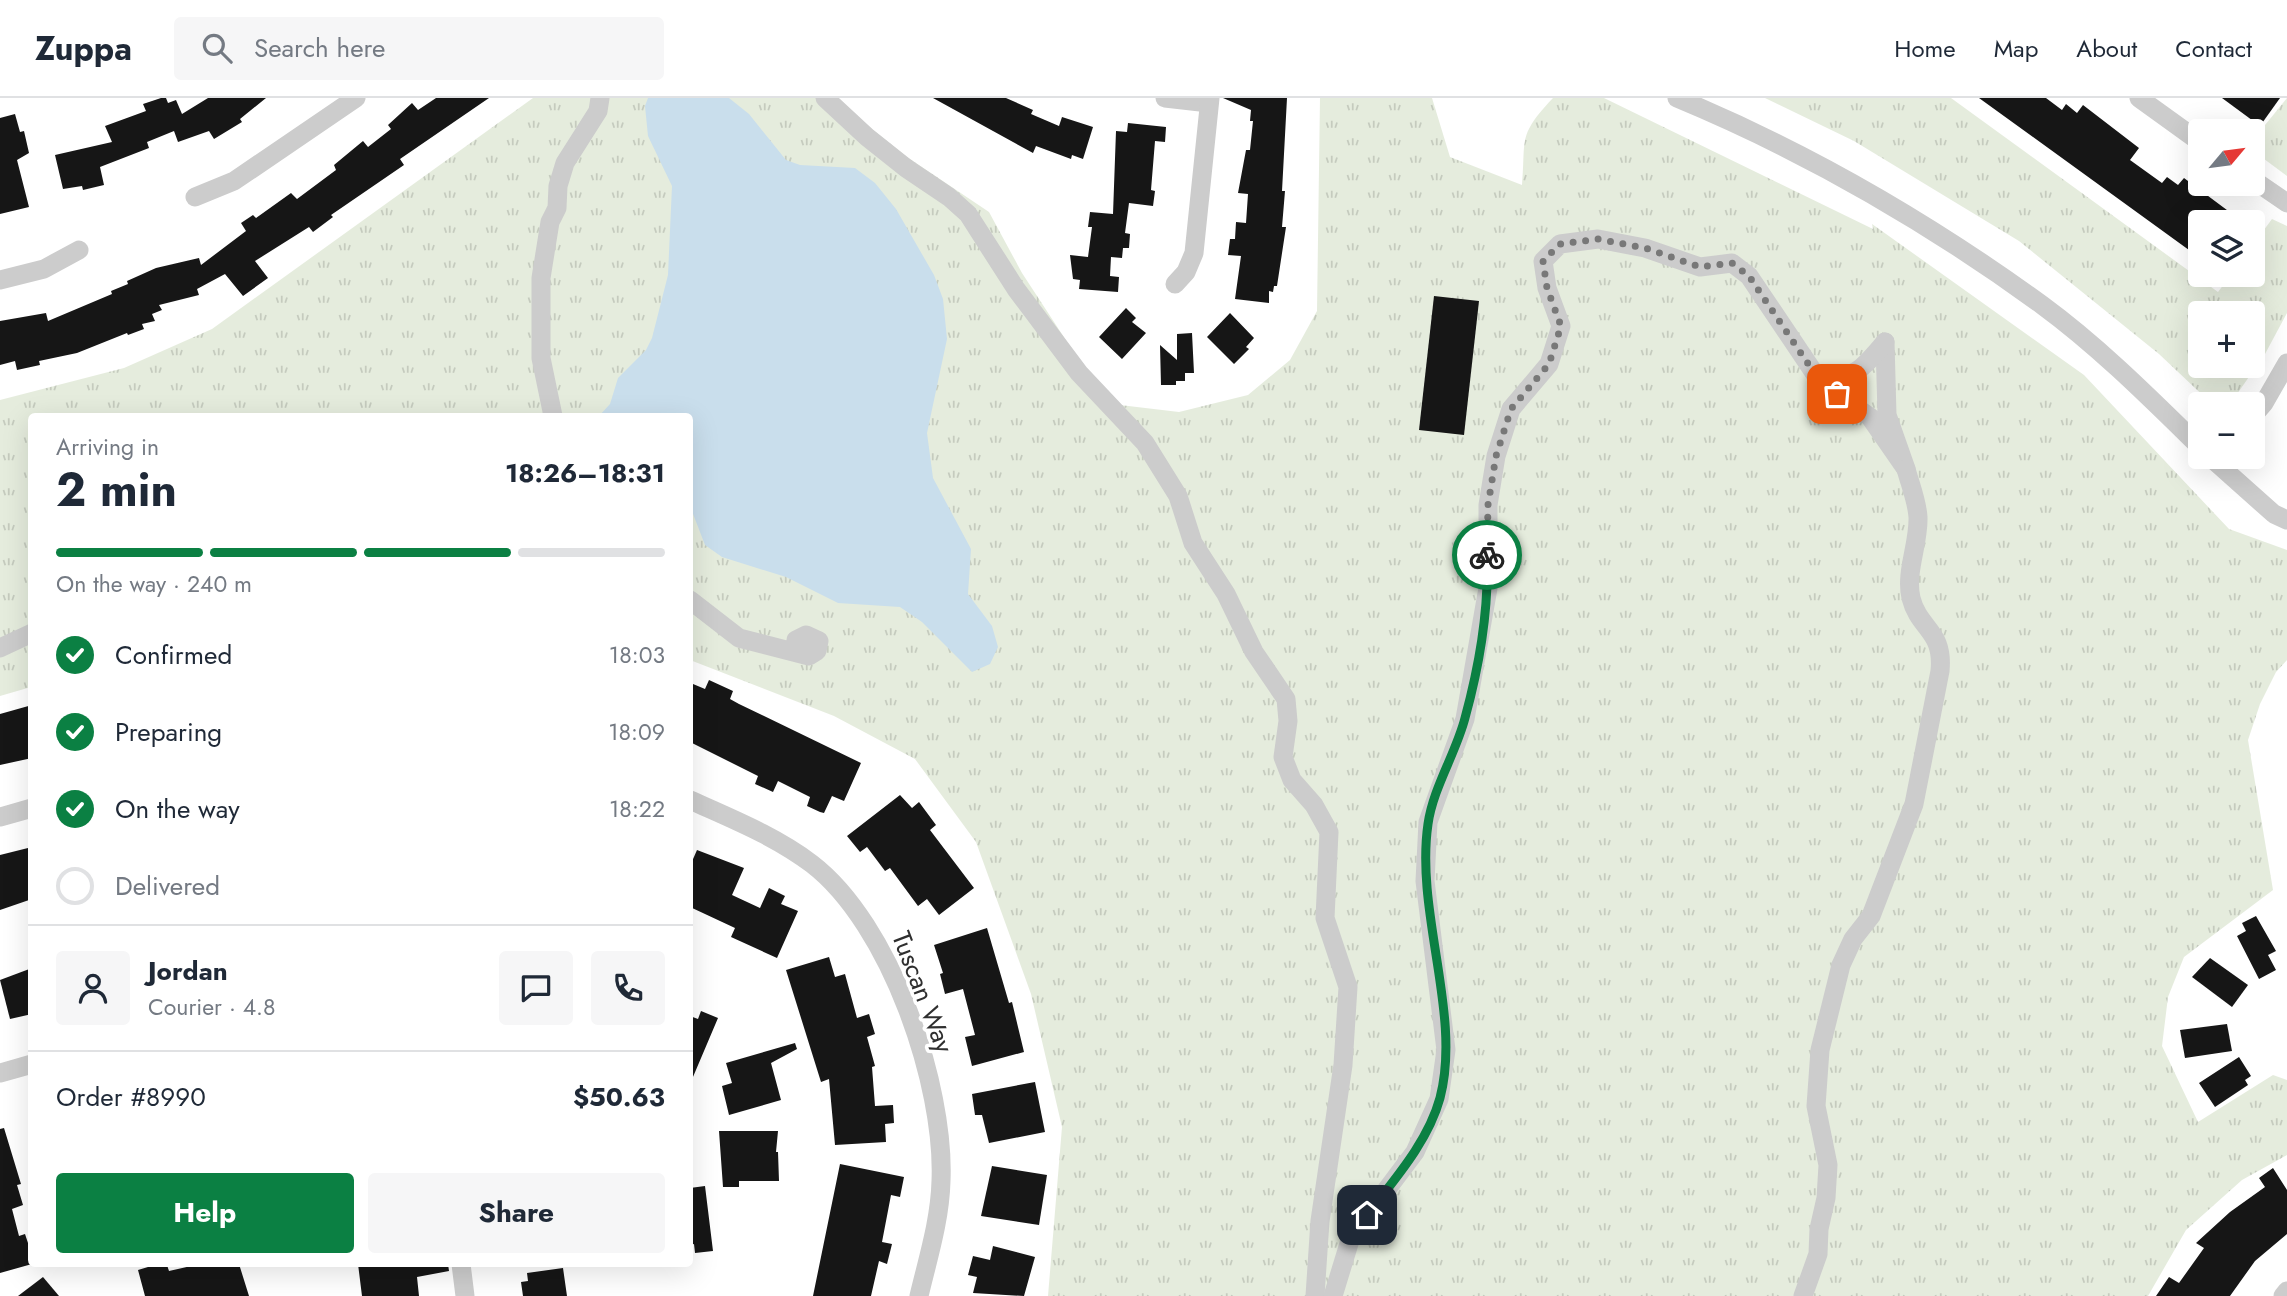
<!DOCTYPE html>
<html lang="en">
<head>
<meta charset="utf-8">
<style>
  body { margin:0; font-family:Jost,sans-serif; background:#f6f6f7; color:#1f2937; height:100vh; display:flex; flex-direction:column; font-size:26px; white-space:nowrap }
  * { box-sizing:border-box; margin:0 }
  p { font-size:23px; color:#747a83 }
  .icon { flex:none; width:38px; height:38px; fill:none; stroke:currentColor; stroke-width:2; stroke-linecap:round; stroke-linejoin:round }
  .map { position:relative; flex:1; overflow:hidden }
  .panel { position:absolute; left:28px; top:315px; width:665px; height:854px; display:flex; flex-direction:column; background:#fff; border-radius:7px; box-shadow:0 7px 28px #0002 }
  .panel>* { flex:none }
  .needle { width:46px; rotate:61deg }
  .fabs { position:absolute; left:2188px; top:21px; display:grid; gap:14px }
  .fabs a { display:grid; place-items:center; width:77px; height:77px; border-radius:7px; background:#fff; box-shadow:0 7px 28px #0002; font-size:35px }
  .pin { position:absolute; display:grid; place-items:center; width:60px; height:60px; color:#fff; margin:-30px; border-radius:14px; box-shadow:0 4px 10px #0006 }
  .courier { position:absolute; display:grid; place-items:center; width:70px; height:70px; margin:-35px; border:5px solid #0b8043; border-radius:50%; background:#fff; color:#222; box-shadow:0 2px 9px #0007 }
  .overview em { font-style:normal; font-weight:700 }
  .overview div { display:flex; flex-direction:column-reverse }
  .overview { display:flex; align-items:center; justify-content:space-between; height:119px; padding:0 28px }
  h1 { font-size:46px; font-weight:700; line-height:52px }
  .bar { display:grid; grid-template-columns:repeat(4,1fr); gap:10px 7px; align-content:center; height:84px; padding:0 28px }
  .bar i { height:9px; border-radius:5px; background:#e0e1e3 }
  .bar .current { background:#0b8043 }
  .bar p { grid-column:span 4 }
  .line { display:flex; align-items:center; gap:18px; padding:0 28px; border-top:2px solid #e0e1e3 }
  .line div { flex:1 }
  .round { display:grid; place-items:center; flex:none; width:74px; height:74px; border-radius:7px; background:#f6f6f7 }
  ol { padding:0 28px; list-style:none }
  li { display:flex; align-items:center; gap:21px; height:77px }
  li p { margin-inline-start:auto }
  li .icon { padding:7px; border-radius:50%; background:#0b8043; color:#fff; stroke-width:4 }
  li:last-child { color:#747a83 }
  li i { width:38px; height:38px; border:4px solid #e0e1e3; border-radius:50% }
  .button { display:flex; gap:14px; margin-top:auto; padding:14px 28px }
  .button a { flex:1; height:80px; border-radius:7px; background:#0b8043; color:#fff; font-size:28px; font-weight:700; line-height:80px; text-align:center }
  .button a+a { background:#f6f6f7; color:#1f2937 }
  header { display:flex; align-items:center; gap:42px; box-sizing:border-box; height:98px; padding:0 35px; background:#fff; border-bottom:2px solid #e0e1e3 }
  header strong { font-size:33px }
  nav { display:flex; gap:38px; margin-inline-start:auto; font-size:24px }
  .search { width:490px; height:63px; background:#f6f6f7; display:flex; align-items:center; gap:18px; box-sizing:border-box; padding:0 24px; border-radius:7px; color:#747a83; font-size:26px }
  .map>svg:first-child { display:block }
  .grass { fill:url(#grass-tufts); fill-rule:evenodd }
  .water { fill:#c9deec }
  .building { fill:#161616 }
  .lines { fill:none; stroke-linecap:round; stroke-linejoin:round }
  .minor { stroke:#ccc; stroke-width:19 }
  .done { stroke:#787878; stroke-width:7; stroke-dasharray:0 12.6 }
  .route { stroke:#0b8043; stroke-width:9 }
  .labels { text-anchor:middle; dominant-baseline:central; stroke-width:7; stroke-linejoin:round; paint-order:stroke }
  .street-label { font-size:26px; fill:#2f2f2f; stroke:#fff }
</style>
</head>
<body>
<header>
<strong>Zuppa</strong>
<div class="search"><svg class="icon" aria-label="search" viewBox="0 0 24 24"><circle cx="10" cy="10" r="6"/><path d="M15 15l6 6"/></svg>Search here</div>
<nav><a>Home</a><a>Map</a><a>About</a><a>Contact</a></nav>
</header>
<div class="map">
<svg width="2287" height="1198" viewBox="0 0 2287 1198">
  <defs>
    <pattern id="grass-tufts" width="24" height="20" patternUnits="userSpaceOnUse" patternTransform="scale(1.75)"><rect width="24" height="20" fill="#e5ecdd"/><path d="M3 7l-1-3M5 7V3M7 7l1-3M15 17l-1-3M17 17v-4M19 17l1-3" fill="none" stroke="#c5cbbe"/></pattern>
  </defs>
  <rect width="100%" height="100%" fill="#fff"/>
  <g class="grass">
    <path d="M533 0H833L907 59 989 114 1022 175 1088 276 1120 307 1179 314 1248 297 1290 262 1317 213 1320 0H1432L1450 59 1522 87C1526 41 1517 38 1553 0H1604L1873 131 1872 126 2084 277 2229 431 2287 452V562L2276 574 2260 606 2248 642 2273 792 2184 859 2168 899 2162 948 2198 1024 2273 977 2287 982V1057L2242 1082 2186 1132 2148 1198H1048L1062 1029 1031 896 976 744 915 661 834 618 690 562V318H32L31 589 0 598V302L124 270 212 231Z"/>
    <path d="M1765 0H1951L2218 194 2231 177H2252V148L2272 121 2287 128V215L2265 256 2230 306H2212L2159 256 2019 143 1854 43ZM2200 215H2252V268H2200Z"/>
    <path d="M2287 0V78L2252 52V43Z"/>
  </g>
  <path class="water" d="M648 0H729L749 16 786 62 800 67 855 70 875 85 896 111 934 177 943 201 947 241 927 335 933 380 971 451 968 496 992 528 998 549 990 566 972 574 922 524 900 509 838 505 786 479 722 459 705 447 690 408V318H599L610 306 618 280 646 252 652 240 668 177 672 88 648 38 645 8Z"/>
  <g class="building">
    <path d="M161 0H166L168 5 176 2 182 16 208 0H266L240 21 242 24 214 41 209 33 178 44 174 33 147 44 149 50 100 69 104 87 83 92 82 88 63 91 55 57 112 44 105 28 146 13 143 6Z"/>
    <path d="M436 0H489L400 61 404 67 331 117 333 119 313 134 309 129 255 163 268 180 243 198 225 176 197 191 199 197 159 207 162 212 152 216 155 223 142 226 144 231 128 237 127 235 77 255 39 263 40 267 17 272 15 263 0 267V223L46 215 48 223 112 196 111 193 128 186 127 183 156 170 199 160 201 167 246 133 241 125 253 117 256 120 291 95 297 101 336 72 334 67 363 43 368 49 391 31 388 27 412 5 418 12Z"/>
    <path d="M933 0H1006L1033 12 1031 16 1059 28 1062 19 1093 29 1083 61 1072 57 1071 61 1036 48 1033 55Z"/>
    <path d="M1223 0H1287L1282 93H1285L1282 129H1286L1277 188H1274L1273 194 1269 193V205L1235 201 1241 158 1228 157 1230 141H1235L1236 124 1246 125 1248 96 1238 95 1246 52H1250L1253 23H1250L1251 12Z"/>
    <path d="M1979 0H2046L2062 12 2066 6 2077 15 2083 7 2139 50 2130 62 2162 85 2167 79 2178 87 2184 80 2243 124H2200V160Z"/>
    <path d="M2222 0H2280L2260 28Z"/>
    <path d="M15 16 20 34 24 33 29 55 17 62 29 109 0 116V20Z"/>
    <path d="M1128 25 1166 29 1165 44 1155 43 1151 92 1155 93 1153 108 1129 105 1125 135 1130 136 1129 150H1123L1122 160 1111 159 1110 178 1119 179 1118 194 1079 191 1080 182 1073 181 1070 157 1088 159 1092 129H1088L1090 114 1113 116 1116 33 1127 34Z"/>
    <path d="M1434 198 1479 203 1464 337 1419 332Z"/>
    <path d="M1126 210 1136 220 1132 224 1146 235 1122 261 1099 239Z"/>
    <path d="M1230 215 1254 240 1246 249 1249 251 1234 266 1207 239Z"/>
    <path d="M1192 235 1194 275H1185V283H1176V287H1161L1160 247 1177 262V236Z"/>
    <path d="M709 582 733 593 730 601 739 606 861 665 844 703 832 698 824 715 820 714 807 708 810 699 778 683 773 694 755 686 758 678 690 644 693 634 690 632V594L693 586 705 591Z"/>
    <path d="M32 607V660L0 667V616Z"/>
    <path d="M900 697 912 710 919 704 936 727 930 732 974 790 939 817 927 801 918 808 890 770 885 773 867 749 860 754 847 738Z"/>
    <path d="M32 749V801L0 812V757Z"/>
    <path d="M697 752 744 770 732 797 760 810 769 790 785 798 781 806 798 813 777 860 731 839 735 830 690 809V768Z"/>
    <path d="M2256 818 2276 853 2268 857 2276 872 2259 881 2237 838 2246 833 2242 825Z"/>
    <path d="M987 830 1009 905 1012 904 1024 954 972 968 965 939 975 937 963 891 945 896 940 876 943 875 934 847Z"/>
    <path d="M829 859 835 879 845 876 857 920 869 916 875 936 867 939 875 968 872 969 875 1008 893 1007 894 1025 885 1026 886 1044 835 1047 829 981 821 984 786 872Z"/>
    <path d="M2210 860 2248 887 2232 909 2192 879Z"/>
    <path d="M32 870V916L10 921 0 882Z"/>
    <path d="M701 913 718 920 690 986V918L698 921Z"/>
    <path d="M2227 926 2232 953 2185 960 2180 932Z"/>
    <path d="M795 945 797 951 771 965 781 1002 729 1017 722 988 732 985 726 965Z"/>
    <path d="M2239 959 2251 978 2245 982 2248 987 2215 1009 2199 985Z"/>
    <path d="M1035 984 1045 1034 989 1045 982 1017H975L972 996Z"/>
    <path d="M4 1030 21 1086 17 1087 23 1107 12 1111 19 1138 25 1136 28 1145 32 1143V1166L0 1175V1031Z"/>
    <path d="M719 1033H778L776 1054H778L779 1083H739V1089H723Z"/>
    <path d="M840 1066 904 1079 900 1099 891 1097 882 1144 892 1146 887 1166 879 1163 871 1198H813Z"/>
    <path d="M992 1068 1047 1077 1039 1127 981 1118Z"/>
    <path d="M2273 1070 2287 1092V1136L2255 1163 2230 1198H2156L2169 1179 2179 1185 2204 1150 2196 1145 2230 1114 2265 1089 2259 1080Z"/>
    <path d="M705 1088 713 1153 695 1155 694 1146 690 1147V1090Z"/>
    <path d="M993 1148 1035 1159 1024 1198 973 1195 977 1179 968 1177 973 1158 990 1162Z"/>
    <path d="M158 1166 159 1169 167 1167 169 1173 200 1166H239L249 1198H145L138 1172Z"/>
    <path d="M358 1166H448L449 1173 417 1179 419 1198H362Z"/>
    <path d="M563 1170 567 1198H523L521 1184 528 1183 527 1175Z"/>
    <path d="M43 1179 59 1198H18Z"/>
  </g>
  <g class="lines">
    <g class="minor">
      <path d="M825 0 867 39 906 70 949 99 968 116 1016 191 1079 275 1145 345 1178 398 1193 445 1226 496 1254 554 1286 601 1288 623 1283 659 1292 682 1314 707 1329 734 1325 820 1348 889 1343 967 1320 1123 1315 1198"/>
      <path d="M1165 0 1209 5"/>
      <path d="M1677 0C1807 54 1928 124 2042 207 2098 248 2150 300 2200 349"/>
      <path d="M2139 0 2200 44"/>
      <path d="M2252 81 2287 105"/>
      <path d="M195 99 234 83 356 0"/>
      <path d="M0 182 44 171 79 152"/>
      <path d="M1175 186 1186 174 1194 155 1210 0"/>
      <path d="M1821 285 1870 319 1906 371 1887 317 1885 244"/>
      <path d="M553 318 541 260V180L550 124 557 110 558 88 565 65 598 13 600 0"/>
      <path d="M2252 319 2264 305 2287 265"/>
      <path d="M2210 359 2274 416 2287 422"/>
      <path d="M690 502 739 540 809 558 817 553 819 543 806 537 796 542V554"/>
      <path d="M0 550 32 535"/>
      <path d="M690 702C732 721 775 738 812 766 890 826 945 986 941 1083 940 1122 928 1160 919 1198"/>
      <path d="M0 719 32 710"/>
      <path d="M0 975 32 966"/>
      <path d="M461 1166 465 1198"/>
      <path d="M1333 1198 1351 1139 1415 1054 1439 1001 1446 952 1425 783 1428 724 1465 621 1488 490V407L1496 358 1511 311 1549 266 1561 228 1547 190 1543 163 1560 146 1598 141 1645 150 1700 169 1732 165 1749 178 1821 285C1855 279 1863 271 1885 244"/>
      <path d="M1803 1198 1818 1156 1819 1131 1826 1100 1828 1067 1816 1008 1820 952 1841 867 1853 841 1871 818 1914 706 1940 573C1944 532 1919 532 1911 500 1905 474 1919 446 1918 419 1917 403 1910 386 1906 371"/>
      <path d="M2283 1198 2287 1193"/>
    </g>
  </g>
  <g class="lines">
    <path class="done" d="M1487 457 1488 407 1496 358 1511 311 1549 266 1561 228 1547 190 1543 163 1560 146 1598 141 1645 150 1700 169 1732 165 1749 178 1821 285 1837 296"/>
    <path class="route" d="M1367 1117C1394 1082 1428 1044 1440 1000 1462 917 1415 815 1428 726 1433 690 1456 655 1465 620 1479 569 1489 510 1487 457"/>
  </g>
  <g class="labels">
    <g class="street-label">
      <text transform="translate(923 894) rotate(69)">Tuscan Way</text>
    </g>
  </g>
</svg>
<div class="fabs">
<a><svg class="needle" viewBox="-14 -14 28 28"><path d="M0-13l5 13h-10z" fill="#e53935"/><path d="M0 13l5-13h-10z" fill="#747a83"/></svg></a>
<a><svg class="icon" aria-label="layers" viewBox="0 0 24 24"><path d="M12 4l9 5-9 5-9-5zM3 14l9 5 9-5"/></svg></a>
<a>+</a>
<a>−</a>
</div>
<div class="pin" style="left:1837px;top:296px;background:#ea580c"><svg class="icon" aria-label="bag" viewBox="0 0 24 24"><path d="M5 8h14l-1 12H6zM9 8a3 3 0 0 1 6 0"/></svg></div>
<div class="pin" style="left:1367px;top:1117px;background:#1f2937"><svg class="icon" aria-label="home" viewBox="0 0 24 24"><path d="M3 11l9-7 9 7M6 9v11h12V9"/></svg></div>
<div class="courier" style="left:1487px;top:457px"><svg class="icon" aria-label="bike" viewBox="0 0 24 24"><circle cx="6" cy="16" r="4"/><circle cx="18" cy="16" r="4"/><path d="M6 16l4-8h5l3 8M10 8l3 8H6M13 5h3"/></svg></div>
<section class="panel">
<div class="overview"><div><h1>2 min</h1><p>Arriving in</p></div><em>18:26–18:31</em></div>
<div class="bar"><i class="current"></i><i class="current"></i><i class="current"></i><i></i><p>On the way · 240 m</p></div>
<ol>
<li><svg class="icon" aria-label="check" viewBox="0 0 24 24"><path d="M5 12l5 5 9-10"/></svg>Confirmed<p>18:03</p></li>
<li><svg class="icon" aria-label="check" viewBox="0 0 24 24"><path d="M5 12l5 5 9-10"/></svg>Preparing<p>18:09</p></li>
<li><svg class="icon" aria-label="check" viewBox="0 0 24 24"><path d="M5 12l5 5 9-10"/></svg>On the way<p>18:22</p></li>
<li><i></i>Delivered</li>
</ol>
<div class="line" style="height:126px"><a class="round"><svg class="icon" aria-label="person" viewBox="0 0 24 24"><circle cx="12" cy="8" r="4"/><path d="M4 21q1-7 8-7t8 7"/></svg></a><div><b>Jordan</b><p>Courier · 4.8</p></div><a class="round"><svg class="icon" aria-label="chat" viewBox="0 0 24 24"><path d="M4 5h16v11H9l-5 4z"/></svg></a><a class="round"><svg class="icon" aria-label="phone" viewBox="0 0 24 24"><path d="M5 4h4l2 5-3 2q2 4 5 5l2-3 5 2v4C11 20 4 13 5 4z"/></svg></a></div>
<div class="line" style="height:91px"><div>Order #8990</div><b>$50.63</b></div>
<div class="button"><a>Help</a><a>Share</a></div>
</section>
</div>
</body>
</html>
